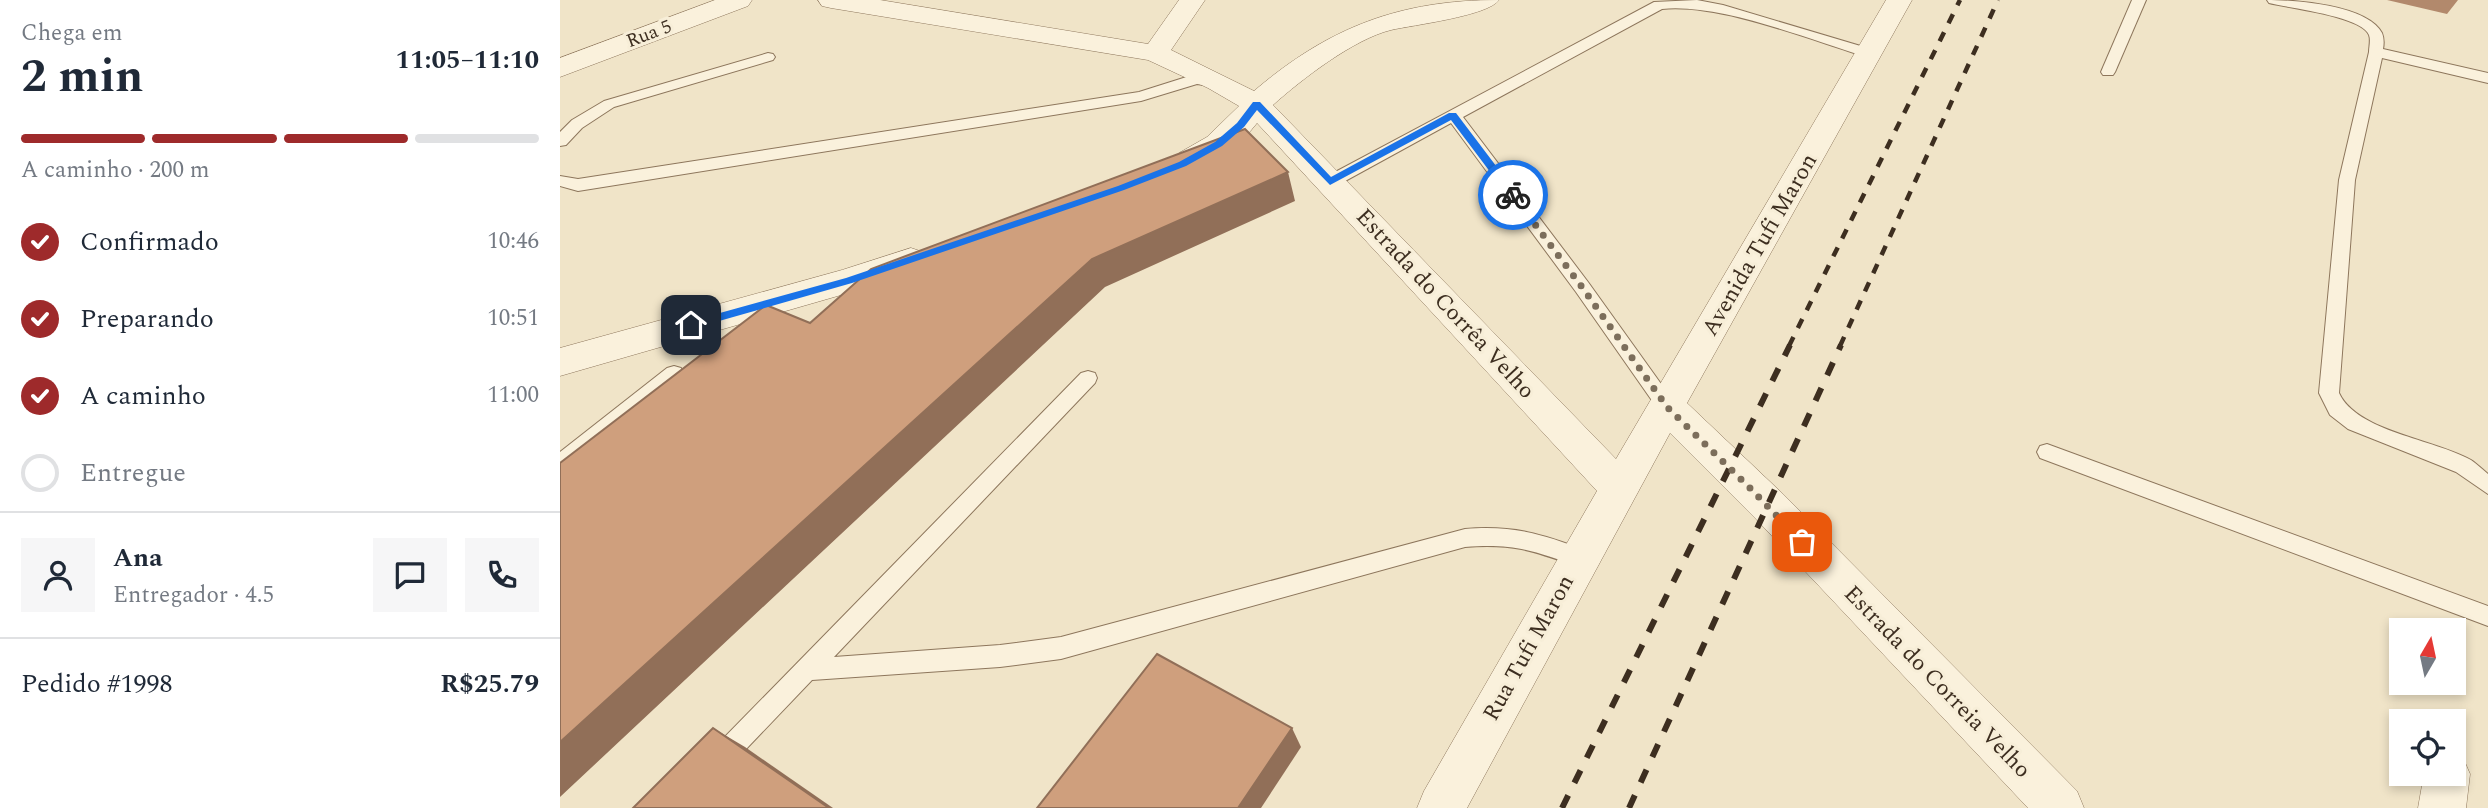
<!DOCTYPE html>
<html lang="pt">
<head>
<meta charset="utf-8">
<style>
  body { margin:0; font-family:Spectral,serif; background:#f6f6f7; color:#1f2937; height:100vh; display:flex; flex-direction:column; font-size:26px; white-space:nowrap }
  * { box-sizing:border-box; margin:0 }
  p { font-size:23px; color:#747a83 }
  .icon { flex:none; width:38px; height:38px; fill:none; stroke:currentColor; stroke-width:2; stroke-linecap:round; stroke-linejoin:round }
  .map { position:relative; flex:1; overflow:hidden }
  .side { display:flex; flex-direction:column; background:#fff; width:560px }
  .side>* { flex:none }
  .needle { width:46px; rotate:9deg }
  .fabs { position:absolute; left:1829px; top:618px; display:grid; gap:14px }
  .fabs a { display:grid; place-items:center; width:77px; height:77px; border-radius:0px; background:#fff; box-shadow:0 4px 10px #0003; font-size:35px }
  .pin { position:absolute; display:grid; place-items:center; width:60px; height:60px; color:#fff; margin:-30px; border-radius:14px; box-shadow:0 4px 10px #0006 }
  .courier { position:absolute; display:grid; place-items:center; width:70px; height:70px; margin:-35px; border:5px solid #1a73e8; border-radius:50%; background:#fff; color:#222; box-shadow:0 2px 9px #0007 }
  .overview em { font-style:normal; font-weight:700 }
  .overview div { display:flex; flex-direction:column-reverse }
  .overview { display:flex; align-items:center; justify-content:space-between; height:119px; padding:0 21px }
  h1 { font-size:46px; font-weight:700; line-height:52px }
  .bar { display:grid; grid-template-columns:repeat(4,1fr); gap:10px 7px; align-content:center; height:84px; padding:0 21px }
  .bar i { height:9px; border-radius:5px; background:#e0e1e3 }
  .bar .current { background:#9e2a2b }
  .bar p { grid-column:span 4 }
  .line { display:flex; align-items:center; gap:18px; padding:0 21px; border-top:2px solid #e0e1e3 }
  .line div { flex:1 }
  .round { display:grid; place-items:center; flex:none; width:74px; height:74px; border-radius:0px; background:#f6f6f7 }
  ol { padding:0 21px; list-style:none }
  li { display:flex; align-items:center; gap:21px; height:77px }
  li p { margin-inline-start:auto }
  li .icon { padding:7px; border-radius:50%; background:#9e2a2b; color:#fff; stroke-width:4 }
  li:last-child { color:#747a83 }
  li i { width:38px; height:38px; border:4px solid #e0e1e3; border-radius:50% }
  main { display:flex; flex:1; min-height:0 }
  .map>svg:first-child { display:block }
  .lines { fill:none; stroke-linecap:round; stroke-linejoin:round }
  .lane-casing { stroke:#8d765c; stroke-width:2 }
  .street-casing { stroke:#8d765c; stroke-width:1 }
  .lane { fill:#faf1dc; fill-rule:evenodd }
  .street { fill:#faf1dc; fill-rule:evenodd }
  .rail-far1 { stroke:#3d2e20; stroke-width:4.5; stroke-dasharray:10 10; stroke-linecap:butt }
  .rail { stroke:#3d2e20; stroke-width:6; stroke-dasharray:14 14; stroke-linecap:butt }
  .wall { fill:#b2896c }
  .shaded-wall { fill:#916f58 }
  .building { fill:#cf9f7d; stroke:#916f58; stroke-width:2 }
  .route { fill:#1a73e8 }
  .done { stroke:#7c6e5b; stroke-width:7; stroke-dasharray:0 12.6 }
  .labels { text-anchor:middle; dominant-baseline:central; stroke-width:6; stroke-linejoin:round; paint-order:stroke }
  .far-street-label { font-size:19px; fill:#3d2e20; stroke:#f7eed8 }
  .street-label { font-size:23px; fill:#3d2e20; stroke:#f7eed8 }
</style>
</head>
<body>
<main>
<section class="side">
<div class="overview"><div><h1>2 min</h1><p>Chega em</p></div><em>11:05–11:10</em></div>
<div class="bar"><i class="current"></i><i class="current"></i><i class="current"></i><i></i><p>A caminho · 200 m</p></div>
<ol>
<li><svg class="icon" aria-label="check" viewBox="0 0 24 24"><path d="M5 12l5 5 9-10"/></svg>Confirmado<p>10:46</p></li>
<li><svg class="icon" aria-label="check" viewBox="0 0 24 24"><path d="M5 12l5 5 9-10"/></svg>Preparando<p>10:51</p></li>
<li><svg class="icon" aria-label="check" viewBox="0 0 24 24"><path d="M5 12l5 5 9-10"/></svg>A caminho<p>11:00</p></li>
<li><i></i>Entregue</li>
</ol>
<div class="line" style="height:126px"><a class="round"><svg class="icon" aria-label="person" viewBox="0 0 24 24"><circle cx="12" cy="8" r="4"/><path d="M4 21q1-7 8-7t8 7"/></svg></a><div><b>Ana</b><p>Entregador · 4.5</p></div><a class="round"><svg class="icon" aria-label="chat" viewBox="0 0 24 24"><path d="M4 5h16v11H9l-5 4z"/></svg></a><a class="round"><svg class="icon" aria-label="phone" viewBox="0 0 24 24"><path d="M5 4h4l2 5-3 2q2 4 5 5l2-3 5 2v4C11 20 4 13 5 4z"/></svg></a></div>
<div class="line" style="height:91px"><div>Pedido #1998</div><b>R$25.79</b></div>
</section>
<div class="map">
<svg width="1928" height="808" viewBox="0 0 1928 808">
  <rect width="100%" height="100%" fill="#f0e4c8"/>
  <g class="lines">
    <g class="lane-casing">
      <g id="lane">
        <path d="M1137 0 1163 5 1314 50 1316 53 1309 57 1304 56C1248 39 1159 3 1102 9L903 117 1028 282 1114 402 1117 407 1114 412 1107 415 1100 412 1016 292 891 123 776 186 770 187 762 182 764 178 1094 2Z"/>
        <path d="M1572 0H1586L1555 72 1553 75H1543L1541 72Z"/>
        <path d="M1707 0C1735 0 1807 5 1822 33 1824 38 1824 44 1823 49L1928 73V83L1822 58 1795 180 1779 393C1797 432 1874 439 1911 460 1917 464 1922 469 1928 474V494L1896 472 1788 429 1770 415 1759 393 1779 180 1809 52C1809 47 1811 40 1809 35 1802 16 1728 8 1709 3Z"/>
        <path d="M208 53 213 54 215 57 213 60 54 107 22 128 6 145 0 146V132L12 120 44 101Z"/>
        <path d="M636 74 662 79 664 82 657 87 637 84 581 101 18 191 0 186V176L18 179 579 92Z"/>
        <path d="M114 366 121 368 123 373 121 378 7 469 0 471V452L107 368Z"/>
        <path d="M528 371 535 373 537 378 535 383 274 657 440 645 501 637 905 529C953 525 983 534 1027 551L1030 558 1027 565 1019 567C974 551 954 543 905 547L501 659 440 667 252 680 168 768 159 772 150 768 147 760 150 752 521 373Z"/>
        <path d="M1487 444 1928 606V626L1480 458 1477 452 1480 446Z"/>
      </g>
    </g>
    <g class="street-casing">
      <g id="street">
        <path d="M155 0H192L188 6 0 77V58Z"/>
        <path d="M258 0H320L588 44 619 0H645L611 50 694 91C769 27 840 0 939 0 928 16 853 25 831 30 794 39 742 79 713 105L1056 459 1326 0H1352L1127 403 1223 494 1517 791 1524 808H1468L1195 518 1110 433 907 808H857L864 791 1037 491 697 123C681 144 647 175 619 167L615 160 619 153 647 137 679 106 648 88 588 60 271 8 262 6Z"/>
        <path d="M351 248 363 252 368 260 363 268 288 293 0 376V348L282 270Z"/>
        <path d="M1894 754 1903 758 1910 774 1906 808H1858L1864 774H1894Z"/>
      </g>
    </g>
    <use href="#lane" class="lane"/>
    <use href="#street" class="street"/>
    <g class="rail-far1">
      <path d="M1229 346 1400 0"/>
      <path d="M1280 346 1438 0"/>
    </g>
    <g class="rail">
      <path d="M1002 808 1230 345"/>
      <path d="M1069 808 1281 345"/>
    </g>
  </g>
  <path class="wall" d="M1827 0H1898L1887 14Z"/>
  <g class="shaded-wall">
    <path d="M728 172 735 201 545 287 0 797V742L532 259Z"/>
    <path d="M153 728 185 747 273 808H269Z"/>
    <path d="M732 728 741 747 701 808H678Z"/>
  </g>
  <g class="building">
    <path d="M685 129 728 172 532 259 0 742V463L206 305 250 323 311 269Z"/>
    <path d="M597 654 732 728 678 808H477Z"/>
    <path d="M153 728 269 808H73Z"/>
  </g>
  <path class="route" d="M693 102H700L771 177 889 113H896L958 195 949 197 891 120 770 185 697 110 684 127 662 146 626 166 564 190 292 283 131 329 126 325 131 321 286 278 558 186 619 162 655 142 677 123Z"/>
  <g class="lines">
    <path class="done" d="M953 195 1022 287 1107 407 1189 487 1242 542"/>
  </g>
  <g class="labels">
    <g class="far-street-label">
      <text transform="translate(89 34) rotate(-21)">Rua 5</text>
    </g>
    <g class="street-label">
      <text transform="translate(1200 245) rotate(-60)">Avenida Tufi Maron</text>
      <text transform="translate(885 304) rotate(47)">Estrada do Corrêa Velho</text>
      <text transform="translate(969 648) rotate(-61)">Rua Tufi Maron</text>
      <text transform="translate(1377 682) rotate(46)">Estrada do Correia Velho</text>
    </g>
  </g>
</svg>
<div class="fabs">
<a><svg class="needle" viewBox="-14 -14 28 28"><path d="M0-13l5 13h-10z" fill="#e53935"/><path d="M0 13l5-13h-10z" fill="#747a83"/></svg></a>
<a><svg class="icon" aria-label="locate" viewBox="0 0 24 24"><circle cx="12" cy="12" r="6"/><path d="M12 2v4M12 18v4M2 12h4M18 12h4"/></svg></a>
</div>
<div class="pin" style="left:1242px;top:542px;background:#ea580c"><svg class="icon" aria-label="bag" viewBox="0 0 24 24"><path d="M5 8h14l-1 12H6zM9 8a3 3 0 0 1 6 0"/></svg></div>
<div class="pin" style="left:131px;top:325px;background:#1f2937"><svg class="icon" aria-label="home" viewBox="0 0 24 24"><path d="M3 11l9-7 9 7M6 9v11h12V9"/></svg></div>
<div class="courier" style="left:953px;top:195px"><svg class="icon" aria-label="bike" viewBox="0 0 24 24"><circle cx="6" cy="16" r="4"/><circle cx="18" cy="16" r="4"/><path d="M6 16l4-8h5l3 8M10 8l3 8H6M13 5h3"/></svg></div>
</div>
</main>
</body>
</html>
